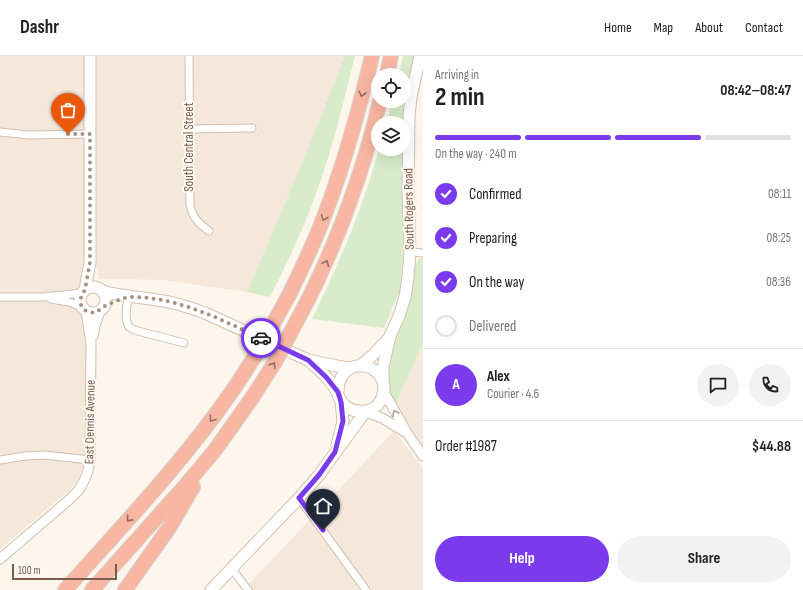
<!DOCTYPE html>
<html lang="en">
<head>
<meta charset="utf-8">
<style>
  body { margin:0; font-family:"Sofia Sans Condensed",sans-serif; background:#f2f2f2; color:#222; height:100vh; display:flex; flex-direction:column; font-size:15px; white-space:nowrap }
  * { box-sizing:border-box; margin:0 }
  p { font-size:13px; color:#767676 }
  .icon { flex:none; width:22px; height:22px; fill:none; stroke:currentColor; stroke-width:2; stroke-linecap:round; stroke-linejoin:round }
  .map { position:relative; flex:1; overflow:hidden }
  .side { display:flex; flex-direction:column; background:#fff; width:380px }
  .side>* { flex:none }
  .buttons { position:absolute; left:371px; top:12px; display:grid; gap:8px }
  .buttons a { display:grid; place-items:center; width:40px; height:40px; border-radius:50%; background:#fff; box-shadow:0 4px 16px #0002; font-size:20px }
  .scale { position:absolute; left:12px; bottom:10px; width:105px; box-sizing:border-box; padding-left:4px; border:2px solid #7a5c4d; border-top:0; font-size:11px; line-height:14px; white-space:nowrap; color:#7a5c4d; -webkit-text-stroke:3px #fffaf3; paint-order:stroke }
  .pin { position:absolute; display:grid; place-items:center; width:34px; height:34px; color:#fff; margin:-41px -17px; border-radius:50% 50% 50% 0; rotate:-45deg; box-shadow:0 0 4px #0007 }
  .pin .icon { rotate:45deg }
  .courier { position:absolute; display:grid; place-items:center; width:40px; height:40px; margin:-20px; border:3px solid #7c3aed; border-radius:50%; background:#fff; color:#222; box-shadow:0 1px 5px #0007 }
  .headline em { font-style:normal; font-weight:700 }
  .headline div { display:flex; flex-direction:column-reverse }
  .headline { display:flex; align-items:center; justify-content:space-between; height:68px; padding:0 12px }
  h1 { font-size:26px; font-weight:700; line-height:30px }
  .bar { display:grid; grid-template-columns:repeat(4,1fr); gap:6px 4px; align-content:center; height:48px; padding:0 12px }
  .bar i { height:5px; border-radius:3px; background:#e0e0e0 }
  .bar .selected { background:#7c3aed }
  .bar p { grid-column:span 4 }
  .line { display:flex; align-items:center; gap:10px; padding:0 12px; border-top:1px solid #e0e0e0 }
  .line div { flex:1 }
  .round { display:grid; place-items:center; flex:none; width:42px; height:42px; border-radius:21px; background:#f2f2f2 }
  ol { padding:0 12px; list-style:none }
  li { display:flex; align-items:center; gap:12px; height:44px }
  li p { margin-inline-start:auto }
  li .icon { padding:4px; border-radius:50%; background:#7c3aed; color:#fff; stroke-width:4 }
  li:last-child { color:#767676 }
  li i { width:22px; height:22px; border:2px solid #e0e0e0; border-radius:50% }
  .action { display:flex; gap:8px; margin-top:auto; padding:8px 12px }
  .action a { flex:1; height:46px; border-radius:24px; background:#7c3aed; color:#fff; font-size:16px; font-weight:700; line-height:46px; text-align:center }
  .action a+a { background:#f2f2f2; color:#222 }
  header { display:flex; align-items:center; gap:24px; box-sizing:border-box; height:56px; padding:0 20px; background:#fff; border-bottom:1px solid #e0e0e0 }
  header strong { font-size:19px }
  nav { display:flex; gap:22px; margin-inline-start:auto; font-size:14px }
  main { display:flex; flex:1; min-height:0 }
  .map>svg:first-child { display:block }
  .residential { fill:#f5e8da }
  .green { fill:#d8ecc9 }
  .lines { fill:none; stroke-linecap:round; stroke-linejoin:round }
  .minor-casing { stroke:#d1beb0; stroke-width:9 }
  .tertiary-casing { stroke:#d1beb0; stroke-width:11 }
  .secondary-casing { stroke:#d6c0b0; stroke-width:13 }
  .motorway-casing { stroke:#dad1cd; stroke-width:16 }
  .minor { stroke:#fff; stroke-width:7 }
  .tertiary { stroke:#fff; stroke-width:9 }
  .secondary { stroke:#fff; stroke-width:11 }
  .motorway { stroke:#f7b7a3; stroke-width:14 }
  .motorway-bridge-casing { stroke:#dad1cd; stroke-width:16; stroke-linecap:butt }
  .motorway-bridge { stroke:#f7b7a3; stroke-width:14 }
  .oneway { stroke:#936e5e }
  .oneway2 { stroke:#af9d94 }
  .done { stroke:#a89285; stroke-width:4; stroke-dasharray:0 7.2 }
  .route { stroke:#7c3aed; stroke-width:5 }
  .labels { text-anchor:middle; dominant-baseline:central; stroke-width:4; stroke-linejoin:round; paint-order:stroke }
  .street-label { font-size:13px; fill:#7a5c4d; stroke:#fffaf3 }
</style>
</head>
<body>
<header>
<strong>Dashr</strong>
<nav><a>Home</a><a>Map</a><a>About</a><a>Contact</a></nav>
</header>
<main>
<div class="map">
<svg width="423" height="534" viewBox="0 0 423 534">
  <rect width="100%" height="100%" fill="#fdf6ec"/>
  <g class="residential">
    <path d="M0 0H84L85 212 80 232 71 235 60 237 82 256 86 290V387L83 411 78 423 71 433 0 493Z"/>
    <path d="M94 0H345L304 102 247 236 163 224 99 223 96 210 94 187Z"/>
    <path d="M423 288V390L395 349Z"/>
    <path d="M394 375 423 412V534H243Z"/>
  </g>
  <g class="green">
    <path d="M345 0H355C345 39 336 79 323 118 309 160 290 202 270 241L247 236 304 102Z"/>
    <path d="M403 0H414L407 29 403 67H387L392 45H404V19H399Z"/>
    <path d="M379 93H403V207L399 237 384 272 312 263C339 208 363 152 379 93Z"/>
    <path d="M421 202H423V288L395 349 388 333 386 319 391 296 407 253 414 211 418 204Z"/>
  </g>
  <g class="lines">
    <g class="minor-casing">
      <g id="minor">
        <path d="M189 0 190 149C192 161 199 168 209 175"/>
        <path d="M189 73 252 72"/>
        <path d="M0 76 29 79 90 78"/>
        <path d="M410 196 423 197"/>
        <path d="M0 241H43L82 237"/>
        <path d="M129 241C126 251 124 262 129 271L134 274 184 287"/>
        <path d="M51 243 69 246 82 251"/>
        <path d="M0 404 25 400 44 399 90 404"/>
        <path d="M299 442 366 534"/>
        <path d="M232 513 248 534"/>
      </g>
    </g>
    <g class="tertiary-casing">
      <g id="tertiary">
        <path d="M93 280 95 270 100 255"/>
        <path d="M384 336 407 377 423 400"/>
        <path d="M366 356 382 362 405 376"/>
        <path d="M0 503 70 443 78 435 83 427 88 415 90 404 91 287 86 255"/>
      </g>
    </g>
    <g class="secondary-casing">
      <g id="secondary">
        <circle cx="93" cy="244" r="13"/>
        <path d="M85 234 90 206V0"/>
        <path d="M102 235C121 240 138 241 157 244 174 246 189 251 205 257L308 304 342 311 351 312"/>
        <path d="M309 305C315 311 322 316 327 322 331 326 334 330 336 334 338 337 338 340 340 343 343 350 351 355 359 355 365 356 369 355 374 352 380 348 383 341 384 334 385 304 338 299 338 336"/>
        <path d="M361 309 373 299 390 281"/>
        <path d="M383 325V311L390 280 399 260 405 241 408 221 410 196 408 136 409 60 411 41 420 0"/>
        <path d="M337 389 343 365 341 346"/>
        <path d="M211 534 299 442 319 419 365 356"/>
      </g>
    </g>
    <g class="motorway-casing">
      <g id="motorway">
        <path d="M387 19 391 0"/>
        <path d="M289 239C302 212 315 186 325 158 345 106 359 54 372 0"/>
        <path d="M309 242C340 179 364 113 380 45"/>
        <path d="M65 534C124 468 185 404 235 331"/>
        <path d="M92 534 185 430 215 394 252 342"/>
        <path d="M125 534 169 472 193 431"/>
      </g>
    </g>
    <use href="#minor" class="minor"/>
    <use href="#tertiary" class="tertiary"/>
    <use href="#secondary" class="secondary"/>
    <use href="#motorway" class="motorway"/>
    <g class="motorway-bridge-casing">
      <g id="motorway-bridge">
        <path d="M235 331 257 297 289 239"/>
        <path d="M252 342 275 306 309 242"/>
      </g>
    </g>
    <use href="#motorway-bridge" class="motorway-bridge"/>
  </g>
  <defs><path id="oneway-chevron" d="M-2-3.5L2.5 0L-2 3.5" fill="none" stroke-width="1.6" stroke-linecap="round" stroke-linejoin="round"/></defs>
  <g class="oneway">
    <use href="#oneway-chevron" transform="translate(362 38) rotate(104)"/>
    <use href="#oneway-chevron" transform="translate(324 162) rotate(112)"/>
    <use href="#oneway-chevron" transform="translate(326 207) rotate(-66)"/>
    <use href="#oneway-chevron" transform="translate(273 309) rotate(-58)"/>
    <use href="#oneway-chevron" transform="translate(212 363) rotate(126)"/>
    <use href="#oneway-chevron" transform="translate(129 463) rotate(132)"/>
  </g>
  <use class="oneway2" href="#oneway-chevron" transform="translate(395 357) rotate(-121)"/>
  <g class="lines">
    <path class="done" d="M68 78H90V206L85 234C79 241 78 253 89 256 96 258 99 254 105 250 110 247 125 241 131 241 178 241 219 263 261 282"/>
    <path class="route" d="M261 282 308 304 326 321 338 336 341 346 343 365 335 396 319 419 299 442 323 474"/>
  </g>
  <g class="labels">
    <g class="street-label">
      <text transform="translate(189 91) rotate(-90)">South Central Street</text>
      <text transform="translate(409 153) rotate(-91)">South Rogers Road</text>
      <text transform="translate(90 366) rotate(-89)">East Dennis Avenue</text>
    </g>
  </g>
</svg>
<div class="buttons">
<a><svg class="icon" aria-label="locate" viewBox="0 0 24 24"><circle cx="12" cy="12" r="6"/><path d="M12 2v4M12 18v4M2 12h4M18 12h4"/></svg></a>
<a><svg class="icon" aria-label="layers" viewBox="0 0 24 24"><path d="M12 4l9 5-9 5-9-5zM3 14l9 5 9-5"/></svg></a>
</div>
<div class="scale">100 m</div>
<div class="pin" style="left:68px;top:78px;background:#ea580c"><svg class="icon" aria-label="bag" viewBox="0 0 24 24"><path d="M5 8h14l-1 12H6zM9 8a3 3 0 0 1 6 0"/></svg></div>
<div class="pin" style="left:323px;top:474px;background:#1f2937"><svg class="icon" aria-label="home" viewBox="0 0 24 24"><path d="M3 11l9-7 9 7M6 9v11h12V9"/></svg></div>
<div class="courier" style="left:261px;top:282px"><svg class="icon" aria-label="car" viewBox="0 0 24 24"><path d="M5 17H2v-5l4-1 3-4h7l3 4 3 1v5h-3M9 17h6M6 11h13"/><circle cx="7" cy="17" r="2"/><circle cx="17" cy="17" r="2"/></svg></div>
</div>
<section class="side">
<div class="headline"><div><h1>2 min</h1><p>Arriving in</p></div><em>08:42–08:47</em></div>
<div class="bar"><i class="selected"></i><i class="selected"></i><i class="selected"></i><i></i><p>On the way · 240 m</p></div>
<ol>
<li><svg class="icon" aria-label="check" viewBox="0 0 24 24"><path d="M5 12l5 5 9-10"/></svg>Confirmed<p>08:11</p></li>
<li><svg class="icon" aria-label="check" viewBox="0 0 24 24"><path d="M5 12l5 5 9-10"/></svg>Preparing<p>08:25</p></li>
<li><svg class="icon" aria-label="check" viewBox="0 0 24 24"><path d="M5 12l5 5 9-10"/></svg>On the way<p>08:36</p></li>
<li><i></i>Delivered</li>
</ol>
<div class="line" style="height:72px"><b class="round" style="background:#7c3aed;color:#fff">A</b><div><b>Alex</b><p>Courier · 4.6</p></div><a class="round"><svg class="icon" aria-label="chat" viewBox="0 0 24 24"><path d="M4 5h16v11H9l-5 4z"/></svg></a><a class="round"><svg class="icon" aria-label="phone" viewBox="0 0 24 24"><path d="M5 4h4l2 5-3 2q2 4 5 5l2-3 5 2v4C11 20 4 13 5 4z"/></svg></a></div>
<div class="line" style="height:52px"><div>Order #1987</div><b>$44.88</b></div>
<div class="action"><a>Help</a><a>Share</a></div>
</section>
</main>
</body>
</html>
